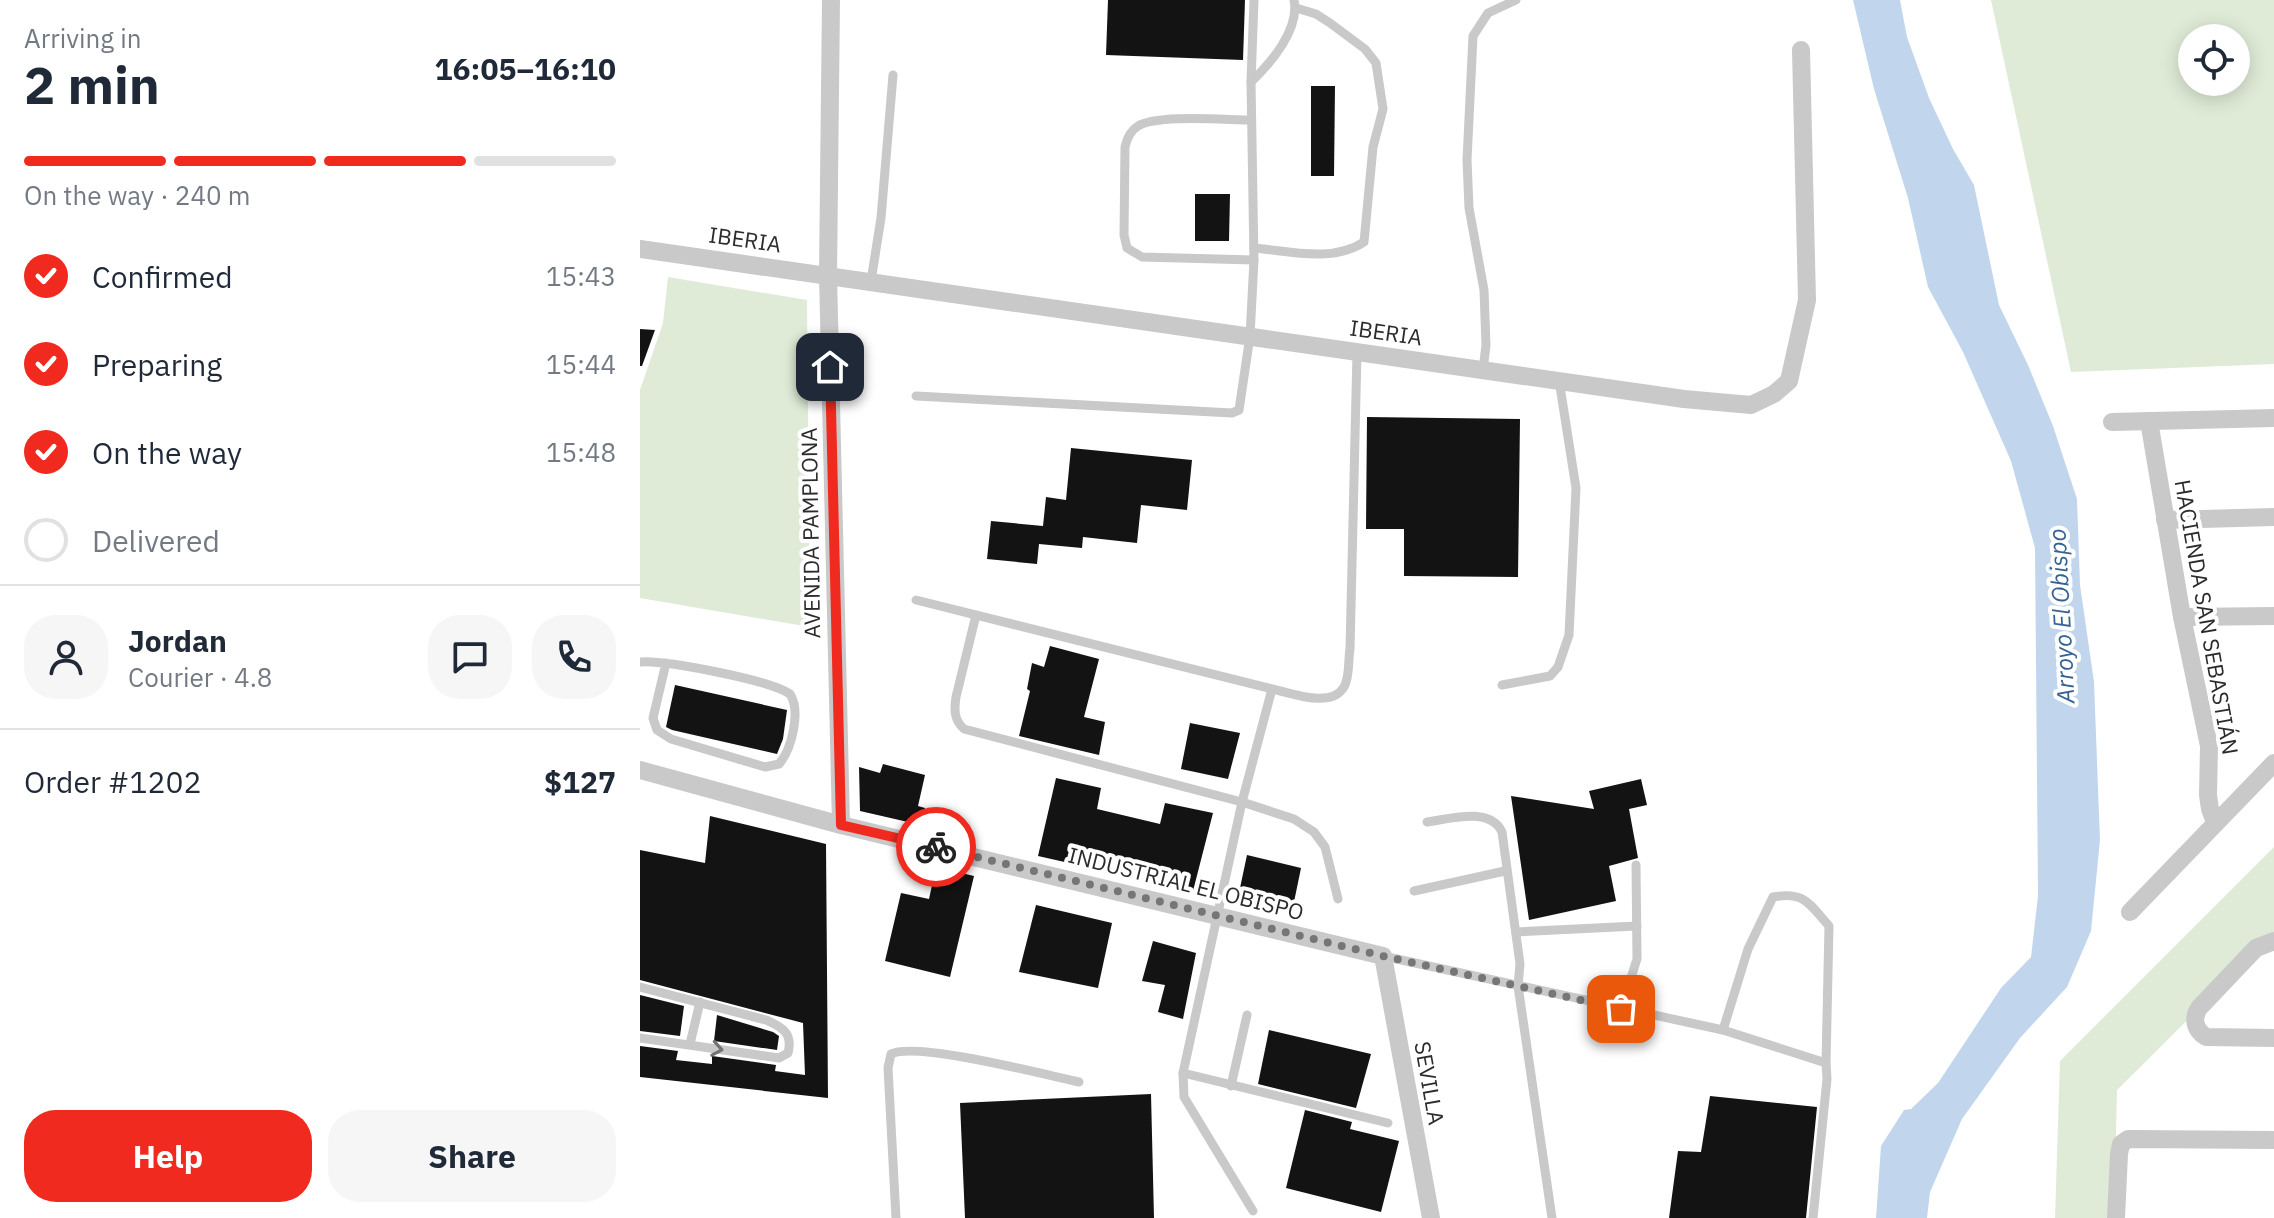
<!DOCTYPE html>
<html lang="en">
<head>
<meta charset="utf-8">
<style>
  body { margin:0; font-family:"IBM Plex Sans",sans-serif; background:#f6f6f7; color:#1f2937; height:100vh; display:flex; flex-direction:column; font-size:30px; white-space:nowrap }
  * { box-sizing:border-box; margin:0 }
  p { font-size:26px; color:#747a83 }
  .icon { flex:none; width:44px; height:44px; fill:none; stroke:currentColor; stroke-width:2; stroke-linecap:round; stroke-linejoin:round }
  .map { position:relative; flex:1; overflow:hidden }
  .side { display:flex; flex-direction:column; background:#fff; width:640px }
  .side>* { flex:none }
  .fabs { position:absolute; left:1538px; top:24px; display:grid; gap:16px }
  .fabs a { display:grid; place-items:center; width:72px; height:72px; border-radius:50%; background:#fff; box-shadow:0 4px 20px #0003; font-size:40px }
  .pin { position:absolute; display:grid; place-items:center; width:68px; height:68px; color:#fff; margin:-34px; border-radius:16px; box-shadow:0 4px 12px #0006 }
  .courier { position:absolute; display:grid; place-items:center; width:80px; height:80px; margin:-40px; border:6px solid #f12a1f; border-radius:50%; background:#fff; color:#222; box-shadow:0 2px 10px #0007 }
  .head em { font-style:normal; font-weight:700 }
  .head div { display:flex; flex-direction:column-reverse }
  .head { display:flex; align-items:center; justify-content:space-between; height:136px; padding:0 24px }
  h1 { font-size:52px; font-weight:700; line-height:60px }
  .bar { display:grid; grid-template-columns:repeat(4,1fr); gap:12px 8px; align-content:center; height:96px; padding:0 24px }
  .bar i { height:10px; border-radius:6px; background:#e0e1e3 }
  .bar .current { background:#f12a1f }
  .bar p { grid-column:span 4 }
  .line { display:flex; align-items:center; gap:20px; padding:0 24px; border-top:2px solid #e0e1e3 }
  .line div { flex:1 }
  .round { display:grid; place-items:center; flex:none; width:84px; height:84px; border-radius:32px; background:#f6f6f7 }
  ol { padding:0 24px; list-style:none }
  li { display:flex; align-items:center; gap:24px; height:88px }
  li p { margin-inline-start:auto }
  li .icon { padding:8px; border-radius:50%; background:#f12a1f; color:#fff; stroke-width:4 }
  li:last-child { color:#747a83 }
  li i { width:44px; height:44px; border:4px solid #e0e1e3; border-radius:50% }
  .action { display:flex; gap:16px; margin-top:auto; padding:16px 24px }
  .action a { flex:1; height:92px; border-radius:32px; background:#f12a1f; color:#fff; font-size:32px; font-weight:700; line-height:92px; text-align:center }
  .action a+a { background:#f6f6f7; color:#1f2937 }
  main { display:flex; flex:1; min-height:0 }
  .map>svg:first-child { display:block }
  .green { fill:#dfebd7; fill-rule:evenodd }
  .water { fill:#c1d6ed }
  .building { fill:#131313 }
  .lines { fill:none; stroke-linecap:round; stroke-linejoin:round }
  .service { stroke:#c9c9c9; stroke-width:9 }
  .minor { stroke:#c9c9c9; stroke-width:18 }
  .oneway { stroke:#737373 }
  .done { stroke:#767676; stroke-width:8; stroke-dasharray:0 14.4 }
  .route { stroke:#f12a1f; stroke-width:10 }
  .labels { text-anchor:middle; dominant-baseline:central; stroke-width:8; stroke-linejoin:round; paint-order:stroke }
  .street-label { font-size:22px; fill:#2c2c2c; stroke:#fff }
  .water-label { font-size:24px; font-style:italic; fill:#356292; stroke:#fff }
</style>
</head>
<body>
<main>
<section class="side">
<div class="head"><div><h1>2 min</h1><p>Arriving in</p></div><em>16:05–16:10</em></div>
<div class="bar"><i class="current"></i><i class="current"></i><i class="current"></i><i></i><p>On the way · 240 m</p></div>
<ol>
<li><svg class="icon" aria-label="check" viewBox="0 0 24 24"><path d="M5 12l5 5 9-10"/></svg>Confirmed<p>15:43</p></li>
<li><svg class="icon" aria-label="check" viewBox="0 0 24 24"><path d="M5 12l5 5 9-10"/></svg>Preparing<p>15:44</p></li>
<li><svg class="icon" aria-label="check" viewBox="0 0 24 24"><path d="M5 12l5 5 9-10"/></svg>On the way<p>15:48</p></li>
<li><i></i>Delivered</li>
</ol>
<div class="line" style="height:144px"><a class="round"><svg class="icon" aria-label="person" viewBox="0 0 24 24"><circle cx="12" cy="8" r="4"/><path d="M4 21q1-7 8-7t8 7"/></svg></a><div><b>Jordan</b><p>Courier · 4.8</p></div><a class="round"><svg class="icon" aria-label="chat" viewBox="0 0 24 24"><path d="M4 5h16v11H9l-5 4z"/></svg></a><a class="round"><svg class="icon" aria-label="phone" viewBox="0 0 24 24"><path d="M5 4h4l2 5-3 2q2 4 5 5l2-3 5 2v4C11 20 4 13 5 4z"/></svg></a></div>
<div class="line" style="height:104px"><div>Order #1202</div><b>$127</b></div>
<div class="action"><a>Help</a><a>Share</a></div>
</section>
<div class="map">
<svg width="1634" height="1218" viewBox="0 0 1634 1218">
  <rect width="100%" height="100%" fill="#fff"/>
  <g class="green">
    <path d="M1351 0H1634V364L1431 372ZM1596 38V82H1552V38Z"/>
    <path d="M28 277 167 300 170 627 0 598V390L23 323Z"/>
    <path d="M1634 847V941L1626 942 1477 1090 1474 1218H1415L1420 1061Z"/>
  </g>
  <path class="water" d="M1213 0H1260L1267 37 1289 98 1313 149 1334 185 1359 305 1388 365 1413 426 1437 499 1440 585 1454 682 1460 840 1451 931 1427 987 1380 1038 1322 1119 1290 1192 1287 1218H1236L1241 1146 1264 1110 1271 1109 1298 1083 1361 988 1391 957 1398 896 1395 548 1371 461 1323 352 1288 287 1268 198 1234 89Z"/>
  <g class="building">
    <path d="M468 0H605L603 60 466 55Z"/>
    <path d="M671 86H695L694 176H671Z"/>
    <path d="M555 194H590L589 241H555Z"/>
    <path d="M0 329 15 330 2 366H0Z"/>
    <path d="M727 417 880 419 878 577 764 576V529H726Z"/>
    <path d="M431 448 552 460 547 510 501 505 497 543 443 537 442 548 399 544 397 564 347 559 351 521 403 526 406 497 426 500Z"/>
    <path d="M410 646 459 659 444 717 465 722 459 755 379 736 390 691 387 689 392 663 404 667Z"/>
    <path d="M35 685 147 710 143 739 137 754 32 730 26 727Z"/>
    <path d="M550 723 600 733 588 779 541 769Z"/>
    <path d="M243 764 285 775 278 806 285 808 281 825 220 811 219 767 240 773Z"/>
    <path d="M416 778 461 788 457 809 520 824 525 803 573 813 553 891 398 856Z"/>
    <path d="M1001 779 1007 805 989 809 998 858 969 866 976 901 889 920 871 796 954 809 949 791Z"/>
    <path d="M70 816 186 844 188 1098 0 1077V1046L38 1051 36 1060 72 1064V1056L136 1065 135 1071 165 1075 163 1023 0 980V850L65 863Z"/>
    <path d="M607 855 661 868 654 902 600 888Z"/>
    <path d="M296 867 334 876 310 977 245 961 261 893 289 899Z"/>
    <path d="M396 905 472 923 458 988 379 972Z"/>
    <path d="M513 941 556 953 543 1019 518 1012 525 985 502 981Z"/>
    <path d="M0 995 44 1006 40 1036 0 1031Z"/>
    <path d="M77 1015 133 1032 139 1036 137 1050 74 1041Z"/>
    <path d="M629 1030 731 1054 716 1108 618 1084Z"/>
    <path d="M511 1094 514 1218H325L320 1103Z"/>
    <path d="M1070 1096 1177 1107 1166 1218H1029L1038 1151 1061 1152Z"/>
    <path d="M665 1110 712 1122 710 1129 759 1141 741 1212 646 1188Z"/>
  </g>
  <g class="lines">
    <g class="service">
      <path d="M611 82C631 63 660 29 654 0"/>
      <path d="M611 120C586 120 517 114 498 126 490 131 487 138 485 147L484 235 487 248 502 257 614 260"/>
      <path d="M614 248C649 251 692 263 724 242L733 147 743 109 736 63 725 49 690 23 676 14 656 8"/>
      <path d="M231 281 241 218 253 75"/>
      <path d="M843 370 846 345 844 290 829 208 827 160 833 36 848 13 876 0"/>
      <path d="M276 396 592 413 599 410 610 336 614 260 611 82 614 0"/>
      <path d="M276 600 632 689 602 802 543 1073 748 1123"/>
      <path d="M336 615 316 697C314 710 314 720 324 729L602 802 654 819 674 832 685 847 698 899"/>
      <path d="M0 662C25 660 130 680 150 694 161 711 152 749 139 764L125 767 31 739 17 730 13 718 26 663"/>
      <path d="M862 685 910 676 918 667 929 635 936 488 919 380"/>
      <path d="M632 689C652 693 691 709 704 687 710 677 708 660 710 649L717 352"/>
      <path d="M787 822C809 819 850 806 862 832L880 964 878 986 912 1218"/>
      <path d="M774 891 865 871"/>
      <path d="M876 932 997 926"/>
      <path d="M743 956 1083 1030 1186 1063 1187 1079 1173 1218"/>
      <path d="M0 987 126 1020C143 1027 153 1034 148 1053L139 1058 0 1038"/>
      <path d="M981 1009 997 959 996 865"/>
      <path d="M1083 1030 1108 949 1133 897C1165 891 1169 904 1189 926L1186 1063"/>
      <path d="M50 1044 60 1002"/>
      <path d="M543 1073 544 1097 613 1211"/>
      <path d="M591 1086 607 1015"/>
      <path d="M256 1218 248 1068 251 1054C275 1041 406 1075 439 1082"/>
    </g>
    <g class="minor">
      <path d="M191 0 188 275 201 825"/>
      <path d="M0 249 1044 399 1111 405 1134 394 1149 381 1167 300 1161 50"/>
      <path d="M1509 421 1542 617 1569 746 1568 795 1570 809 1575 822"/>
      <path d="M1472 422 1634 418"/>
      <path d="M1525 520 1634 517"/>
      <path d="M1542 617 1634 616"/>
      <path d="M0 770 201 825 743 956 791 1218"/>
      <path d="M1490 912 1634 763"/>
      <path d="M1634 941 1616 948 1559 1008C1552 1019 1555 1030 1566 1037L1634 1038"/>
      <path d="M1476 1218 1479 1154 1481 1144 1488 1139 1634 1140"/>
    </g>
  </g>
  <defs><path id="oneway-chevron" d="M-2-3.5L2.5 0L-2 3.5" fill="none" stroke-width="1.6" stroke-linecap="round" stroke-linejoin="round" transform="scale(2)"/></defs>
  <use class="oneway" href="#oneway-chevron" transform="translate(77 1049) rotate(10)"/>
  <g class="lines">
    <path class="done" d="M296 847 743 956 981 1009"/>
    <path class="route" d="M190 367 201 825 296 847"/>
  </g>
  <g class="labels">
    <g class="street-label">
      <text transform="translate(105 239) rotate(8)">IBERIA</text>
      <text transform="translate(746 332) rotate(8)">IBERIA</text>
      <text transform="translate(170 533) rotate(-91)">AVENIDA PAMPLONA</text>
      <text transform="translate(1567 617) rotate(80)">HACIENDA SAN SEBASTIÁN</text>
      <text transform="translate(546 883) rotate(14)">INDUSTRIAL EL OBISPO</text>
      <text transform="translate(790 1083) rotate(80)">SEVILLA</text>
    </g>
    <g class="water-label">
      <text transform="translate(1421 616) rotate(-93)">Arroyo El Obispo</text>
    </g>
  </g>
</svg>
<div class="fabs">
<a><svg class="icon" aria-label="locate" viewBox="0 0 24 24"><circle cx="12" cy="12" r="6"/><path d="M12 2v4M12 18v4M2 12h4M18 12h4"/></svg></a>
</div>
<div class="pin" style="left:981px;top:1009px;background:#ea580c"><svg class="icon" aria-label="bag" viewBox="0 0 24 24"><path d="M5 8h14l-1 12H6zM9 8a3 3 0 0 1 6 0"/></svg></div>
<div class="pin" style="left:190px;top:367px;background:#1f2937"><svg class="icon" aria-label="home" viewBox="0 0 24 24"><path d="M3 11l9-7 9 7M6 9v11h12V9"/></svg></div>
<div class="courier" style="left:296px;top:847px"><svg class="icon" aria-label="bike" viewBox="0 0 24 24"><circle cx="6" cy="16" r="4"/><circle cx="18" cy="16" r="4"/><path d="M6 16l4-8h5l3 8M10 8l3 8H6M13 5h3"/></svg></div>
</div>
</main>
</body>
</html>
